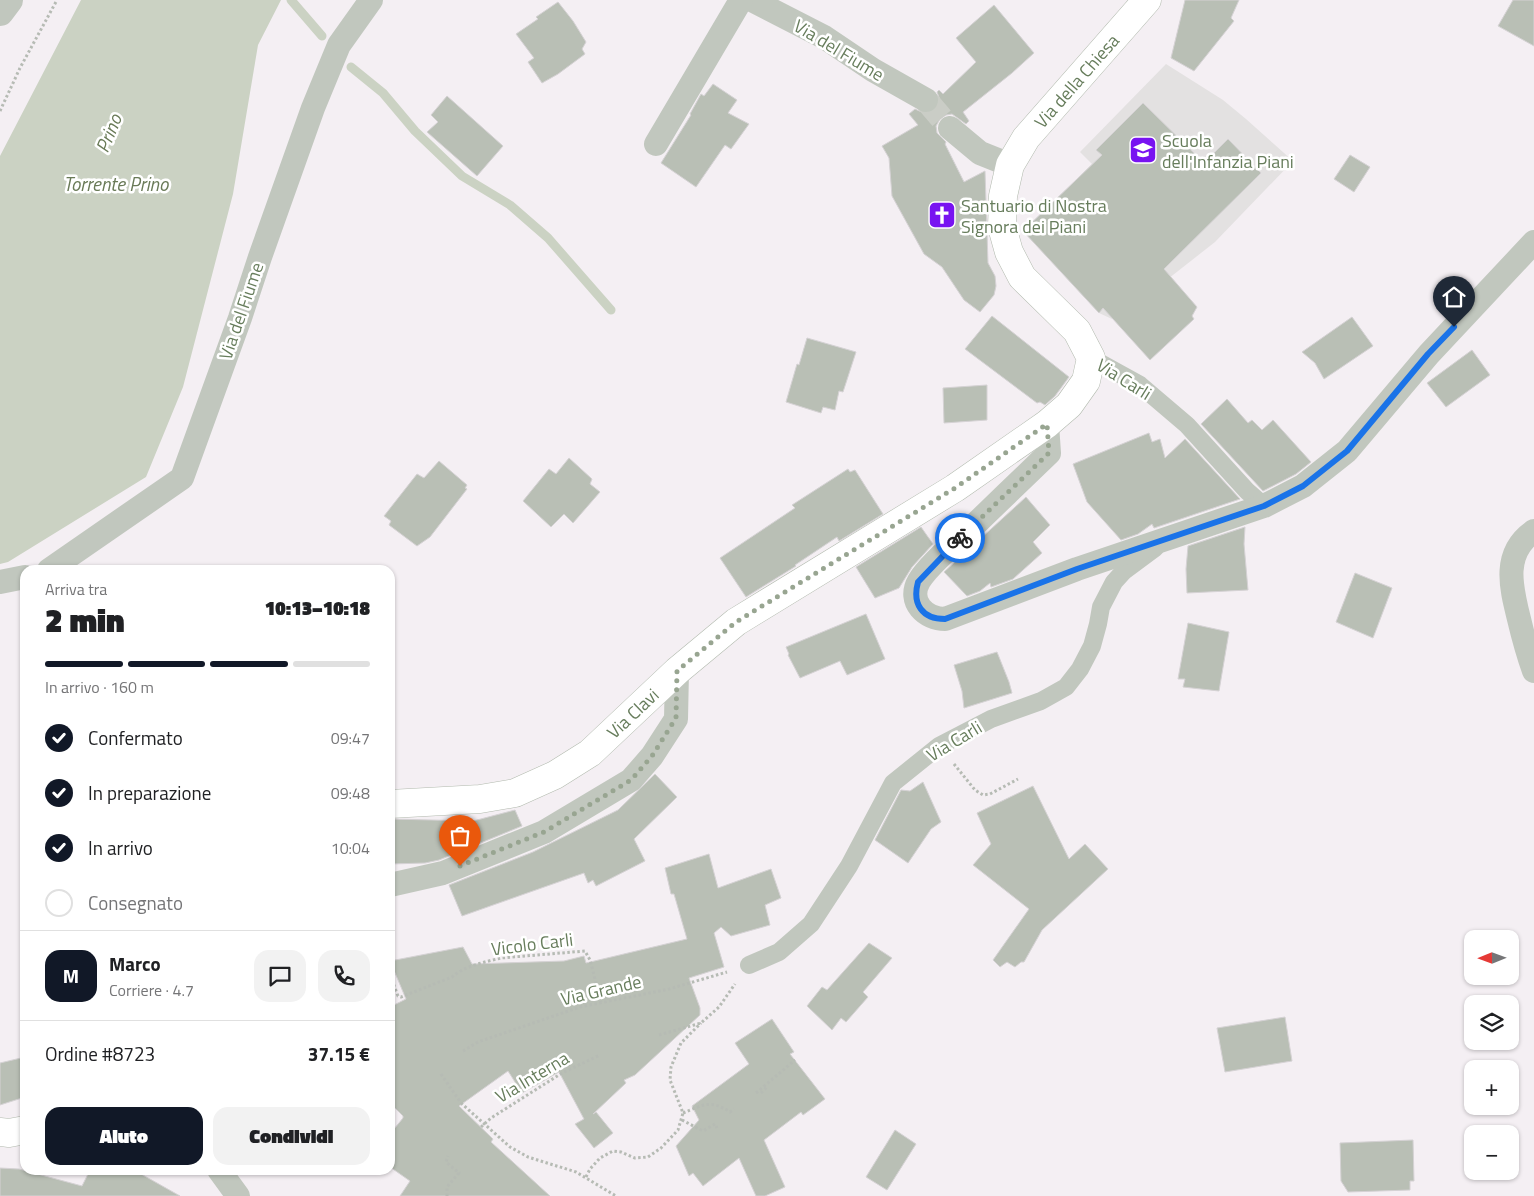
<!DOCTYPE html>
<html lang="it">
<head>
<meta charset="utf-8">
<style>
  body { margin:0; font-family:"Titillium Web",sans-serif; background:#f2f2f2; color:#202124; height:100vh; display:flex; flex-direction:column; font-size:19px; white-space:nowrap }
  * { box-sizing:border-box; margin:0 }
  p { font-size:16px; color:#757577 }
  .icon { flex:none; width:28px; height:28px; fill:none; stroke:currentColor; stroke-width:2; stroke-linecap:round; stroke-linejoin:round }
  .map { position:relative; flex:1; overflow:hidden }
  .details { position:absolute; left:20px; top:565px; width:375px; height:610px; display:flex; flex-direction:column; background:#fff; border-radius:15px; box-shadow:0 1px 4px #0004 }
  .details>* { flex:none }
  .needle { width:32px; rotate:269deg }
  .controls { position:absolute; left:1464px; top:930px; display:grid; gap:10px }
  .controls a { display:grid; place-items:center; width:55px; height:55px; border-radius:10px; background:#fff; box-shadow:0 1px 4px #0004; font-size:25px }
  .pin { position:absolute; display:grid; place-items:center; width:42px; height:42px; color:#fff; margin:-51px -21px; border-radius:50% 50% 50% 0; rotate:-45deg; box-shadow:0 0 5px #0007 }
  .pin .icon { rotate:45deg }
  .courier { position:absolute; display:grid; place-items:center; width:50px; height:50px; margin:-25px; border:4px solid #1a73e8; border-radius:50%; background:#fff; color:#222; box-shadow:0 1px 6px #0007 }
  .head em { font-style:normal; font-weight:800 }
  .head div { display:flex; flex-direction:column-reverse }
  .head { display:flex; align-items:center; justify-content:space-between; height:85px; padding:0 25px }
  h1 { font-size:32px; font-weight:800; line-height:38px }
  .bar { display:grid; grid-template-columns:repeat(4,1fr); gap:8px 5px; align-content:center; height:60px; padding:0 25px }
  .bar i { height:6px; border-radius:4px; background:#e0e0e0 }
  .bar .current { background:#111827 }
  .bar p { grid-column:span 4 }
  .line { display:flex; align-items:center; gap:12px; padding:0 25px; border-top:1px solid #e0e0e0 }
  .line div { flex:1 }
  .round { display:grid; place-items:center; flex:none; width:52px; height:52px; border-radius:15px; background:#f2f2f2 }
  ol { padding:0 25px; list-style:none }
  li { display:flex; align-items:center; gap:15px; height:55px }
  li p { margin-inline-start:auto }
  li .icon { padding:5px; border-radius:50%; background:#111827; color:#fff; stroke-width:4 }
  li:last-child { color:#757577 }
  li i { width:28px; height:28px; border:2px solid #e0e0e0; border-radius:50% }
  .action { display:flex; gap:10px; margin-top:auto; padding:10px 25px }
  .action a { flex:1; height:58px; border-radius:15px; background:#111827; color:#fff; font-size:20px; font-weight:800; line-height:58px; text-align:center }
  .action a+a { background:#f2f2f2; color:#202124 }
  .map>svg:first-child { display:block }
  .built { fill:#e3e1e1 }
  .water { fill:#cbd2c3 }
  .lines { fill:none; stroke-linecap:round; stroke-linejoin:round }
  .stream { stroke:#cbd2c3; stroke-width:9 }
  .building { fill:#b9bfb5; stroke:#d5d2d4 }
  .minor-tunnel { stroke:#cacdc6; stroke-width:24; stroke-dasharray:24 12; stroke-linecap:butt }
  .secondary-casing { stroke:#b2baae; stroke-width:29 }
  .path { stroke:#b6bbb4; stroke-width:3; stroke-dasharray:2.5 2.5; stroke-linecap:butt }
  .pedestrian { stroke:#c1c7be; stroke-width:18 }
  .minor { stroke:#c1c7be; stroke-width:24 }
  .tertiary { stroke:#c1c7be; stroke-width:28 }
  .secondary { stroke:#fff; stroke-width:28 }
  .done { stroke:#98a591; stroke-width:5; stroke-dasharray:0 9 }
  .route { stroke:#1a73e8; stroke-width:6 }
  .labels { text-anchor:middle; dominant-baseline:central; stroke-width:5; stroke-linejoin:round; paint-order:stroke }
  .street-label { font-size:18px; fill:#677d5c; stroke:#fff }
  .poi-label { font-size:18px; fill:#677d5c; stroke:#fff; text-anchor:start }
  .water-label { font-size:19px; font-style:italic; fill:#697a57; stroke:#fff }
</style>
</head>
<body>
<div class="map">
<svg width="1534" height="1196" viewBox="0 0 1534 1196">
  <rect width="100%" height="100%" fill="#f4eff3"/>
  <path class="built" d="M1166 64 1223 100 1246 119 1293 161 1215 242 1159 286 1135 297 1112 319 1099 313 1023 231 1092 164 1080 152Z"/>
  <path class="water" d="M81 0H281L258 45 233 194 183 387 146 477 8 562 0 564V156Z"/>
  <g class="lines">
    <g class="stream">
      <path d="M291 0 322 36"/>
      <path d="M351 67 383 93 415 131 462 176 510 205 548 238 611 310"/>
    </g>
  </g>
  <g class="building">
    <path d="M1185 0H1239L1231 18 1234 21 1194 71 1171 58Z"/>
    <path d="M1513 0H1534V46L1498 26Z"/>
    <path d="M558 2 573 21 586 42 582 49 585 54 558 74 542 83 528 62 534 58 516 34 538 19 536 17Z"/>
    <path d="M994 5 1034 53 1012 73 963 112 969 121 966 124 952 114 946 115 940 119 936 126 937 133 946 142 945 144 964 182 985 171 988 263 995 276 996 286 994 295 980 312 964 300 942 267 924 254 892 196 889 158 882 146 918 125 909 114 915 109 926 114 933 112 938 106 940 100 937 92 939 90 943 94 976 62 956 38Z"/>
    <path d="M713 84 737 100 728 113 749 124 731 149 725 145 696 187 661 163 691 115 690 114 701 94 704 96Z"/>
    <path d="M447 96 503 146 477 176 427 132 438 122 431 115Z"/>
    <path d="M1143 103 1204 163 1228 139 1261 173 1164 269 1197 307 1192 316 1194 319 1150 360 1103 308 1099 313 1023 231 1102 155 1096 150Z"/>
    <path d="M1350 155 1370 167 1354 192 1334 179Z"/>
    <path d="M992 316 1069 377 1055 396 1045 405 1040 402 1037 403 965 349Z"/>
    <path d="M1352 317 1373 346 1324 379 1315 363 1302 352Z"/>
    <path d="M807 338 856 352 843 392 839 391 835 410 823 407 821 413 786 402 797 364 799 365Z"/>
    <path d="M1472 350 1490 375 1446 407 1427 383Z"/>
    <path d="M987 385V420L944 423 943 388Z"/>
    <path d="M1227 399 1248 423 1252 420 1262 430 1273 420 1311 462 1296 474 1263 491 1201 424Z"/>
    <path d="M1149 433 1152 442 1160 439 1165 458 1185 439 1240 499 1154 528 1152 524 1138 534 1121 540 1087 502 1073 464Z"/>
    <path d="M569 458 592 479 590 484 600 492 573 523 564 514 551 527 523 501 549 469 556 474Z"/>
    <path d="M439 461 467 485 465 488 467 489 430 537 417 546 389 525 391 521 384 516 417 474 424 478Z"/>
    <path d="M848 469 850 472 855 470 883 514 839 541 837 537 795 565 796 566 746 597 720 558 795 508 792 505Z"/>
    <path d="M1026 497 1050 525 1033 542 1042 553 1013 579 991 587 990 583 980 591 967 596 944 572Z"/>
    <path d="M921 527 933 544 912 567 899 588 875 598 856 567Z"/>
    <path d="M1245 527 1244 544 1248 590 1187 593 1186 569 1188 546Z"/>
    <path d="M1355 573 1392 588 1373 638 1336 622Z"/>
    <path d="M866 614 885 659 847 675 840 661 800 678 788 655 789 654 786 647Z"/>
    <path d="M1188 623 1229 632 1219 691 1183 687 1185 679H1178Z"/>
    <path d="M997 652 1009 682 1012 693 964 708 962 691 954 665Z"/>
    <path d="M655 774 677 797 634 839 645 861 596 886 593 880 588 883 584 873 462 916 449 885 533 852 618 810Z"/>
    <path d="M923 782 941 822 931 829 908 863 875 840 901 790 910 791Z"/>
    <path d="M1033 786 1069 859 1085 844 1108 869 1042 930 1024 962H1021L1015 967 1007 962 1000 967 993 960 1029 909 973 865 991 844 977 813Z"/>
    <path d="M515 810 522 826 439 860 425 863 390 864V819L473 821Z"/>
    <path d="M709 854 718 888 771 869 781 898 765 905 770 925 731 936 721 927 714 933 724 967 689 978 700 1008V1015L635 1075 624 1080 626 1083 593 1114 596 1112 613 1133 594 1148 575 1124 584 1119 559 1072 522 1093 508 1071 459 1106 493 1139 491 1142 550 1196H400L410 1181 390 1167V1134L403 1118V1116L390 1103V1007L406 999 390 961 463 947 472 964 564 961 584 956 586 963 687 939 674 894H671L665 868Z"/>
    <path d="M869 943 892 958 863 992 868 997 846 1022 841 1018 832 1030 807 1006 822 987 827 990Z"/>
    <path d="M1285 1017 1292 1061 1225 1072 1217 1028Z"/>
    <path d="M772 1019 794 1052 790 1054 825 1099 803 1115 801 1112 764 1140 785 1187 765 1196H756L739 1158 703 1186 693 1173 689 1176 676 1146 699 1120 692 1106 749 1064 735 1043Z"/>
    <path d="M25 1057V1097L0 1105V1063Z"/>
    <path d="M895 1130 916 1144 887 1190 866 1177Z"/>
    <path d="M1413 1140 1414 1181H1410V1190L1348 1192 1341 1181 1340 1143Z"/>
    <path d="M0 1168 19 1169 82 1186 90 1170H134L180 1196H0Z"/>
  </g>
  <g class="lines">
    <path class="minor-tunnel" d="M926 100 950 128"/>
    <g class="secondary-casing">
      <g id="secondary">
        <path id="s1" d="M390 804 480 799 515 793 555 775 590 753 677 671 736 622 955 488 1047 424 1069 405 1086 381 1091 358 1077 331 1022 277 1009 252 1002 227 1003 196 1010 165 1026 138 1147 0"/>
        <path d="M0 1132 9 1133 25 1130"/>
      </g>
    </g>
    <g class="path">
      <path d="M0 111 20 68 57 0"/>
      <path d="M954 764 975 790 983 795 990 794 1018 779"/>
      <path d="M390 975 398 996 401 997 452 977C464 966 485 962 501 958L585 951 590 960 601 1002"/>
      <path d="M659 1035 701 1023 719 1007 735 984"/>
      <path d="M463 1051 478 1042 580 1007 669 989 727 972"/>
      <path d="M441 1074 461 1103 510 1147 528 1157 576 1172 616 1196"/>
      <path d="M756 1093 795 1060"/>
      <path d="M761 1093 768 1086"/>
      <path d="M683 1113C703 1105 710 1099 730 1112L734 1109"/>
      <path d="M682 1120 703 1131 715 1124 717 1128"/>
      <path d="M481 1127 491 1118 562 1073 600 1055"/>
      <path d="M586 1177 590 1169 600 1158 613 1151 621 1152 635 1158 648 1157 661 1148 678 1130 683 1113 670 1080 671 1067 681 1043 701 1023"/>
      <path d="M447 1196V1187L459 1173 446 1162 448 1156"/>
    </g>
    <g class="pedestrian">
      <path d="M1091 358 1140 385 1187 425 1247 491 1264 506"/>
      <path d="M749 965 779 952 811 924 849 866 893 783 939 746 991 719 1041 701 1066 687 1080 669 1092 646 1098 624 1101 607 1114 582 1124 571 1155 548"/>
    </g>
    <g class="minor">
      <path d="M752 0 824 37 873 70 926 100"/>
      <path d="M950 128 980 153 1010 165"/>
      <path d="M656 144 741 0"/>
      <path d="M1047 424 1049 453C1021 480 992 508 964 535 951 546 927 568 919 581 907 602 926 619 945 619L1077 569 1264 506 1303 486 1347 451 1429 354 1534 242"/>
      <path d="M1534 531C1502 553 1511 587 1519 619 1523 636 1528 654 1534 671"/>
      <path d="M49 570 182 478 240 318 260 257 313 108 339 45 371 0"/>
      <path d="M0 582 25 577"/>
      <path d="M390 885 443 873 544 832 631 780 652 756 676 719 677 671"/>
      <path d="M219 1170 238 1196"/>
    </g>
    <path class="tertiary" d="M0 12 9 0"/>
    <use href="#secondary" class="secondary"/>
  </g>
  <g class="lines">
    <path class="done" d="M460 866 544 832 631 780 652 756 676 718 677 671 736 622 955 488 1047 424 1049 453 960 538"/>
    <path class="route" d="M960 538 918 582C912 604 922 619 945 619L1077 569 1264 506 1303 486 1347 451 1428 354 1454 327"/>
  </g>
  <defs>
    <g id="school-square" transform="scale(1.4375)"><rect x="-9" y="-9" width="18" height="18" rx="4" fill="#7813f1" stroke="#fff"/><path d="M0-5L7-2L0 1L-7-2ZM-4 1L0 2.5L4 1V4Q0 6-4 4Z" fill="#fff"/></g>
    <g id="church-square" transform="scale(1.4375)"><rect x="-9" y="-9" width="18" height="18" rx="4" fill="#7813f1" stroke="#fff"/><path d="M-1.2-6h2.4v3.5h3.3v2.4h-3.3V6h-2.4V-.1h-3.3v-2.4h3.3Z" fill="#fff"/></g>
  </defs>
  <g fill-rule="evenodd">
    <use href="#school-square" x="1143" y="150"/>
    <use href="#church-square" x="942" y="215"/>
  </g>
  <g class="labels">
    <g class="street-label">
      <text transform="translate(839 50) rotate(31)">Via del Fiume</text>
      <text stroke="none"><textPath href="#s1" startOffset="1190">Via della Chiesa</textPath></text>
      <text transform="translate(241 311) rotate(-71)">Via del Fiume</text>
      <text transform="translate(1124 379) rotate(32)">Via Carli</text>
      <text stroke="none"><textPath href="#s1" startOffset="269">Via Clavi</textPath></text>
      <text transform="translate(954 741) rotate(-31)">Via Carli</text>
      <text transform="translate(532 944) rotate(-7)">Vicolo Carli</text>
      <text transform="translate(601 990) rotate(-13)">Via Grande</text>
      <text transform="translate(532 1077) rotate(-31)">Via Interna</text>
    </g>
    <g class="poi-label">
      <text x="1162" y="140">Scuola<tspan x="1162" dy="21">dell'Infanzia Piani</tspan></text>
      <text x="961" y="205">Santuario di Nostra<tspan x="961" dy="21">Signora dei Piani</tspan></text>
    </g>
    <g class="water-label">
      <text transform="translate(108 133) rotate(-68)">Prino</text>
      <text x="116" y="183">Torrente Prino</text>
    </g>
  </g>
</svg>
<div class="controls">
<a><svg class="needle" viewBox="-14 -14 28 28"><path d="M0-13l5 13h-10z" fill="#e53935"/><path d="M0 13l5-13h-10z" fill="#757577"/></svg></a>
<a><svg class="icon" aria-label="layers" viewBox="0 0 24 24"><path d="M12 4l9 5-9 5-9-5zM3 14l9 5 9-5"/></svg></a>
<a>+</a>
<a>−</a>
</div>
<div class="pin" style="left:460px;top:866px;background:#ea580c"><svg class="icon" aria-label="bag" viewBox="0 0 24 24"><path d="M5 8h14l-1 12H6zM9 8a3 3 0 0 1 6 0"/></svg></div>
<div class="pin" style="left:1454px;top:327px;background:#1f2937"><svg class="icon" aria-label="home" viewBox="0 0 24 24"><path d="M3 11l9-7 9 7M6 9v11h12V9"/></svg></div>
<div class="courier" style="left:960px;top:538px"><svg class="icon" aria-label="bike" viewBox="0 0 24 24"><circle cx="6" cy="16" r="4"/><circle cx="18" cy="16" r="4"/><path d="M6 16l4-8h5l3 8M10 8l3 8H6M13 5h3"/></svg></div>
<section class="details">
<div class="head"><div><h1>2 min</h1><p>Arriva tra</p></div><em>10:13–10:18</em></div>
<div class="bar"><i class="current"></i><i class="current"></i><i class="current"></i><i></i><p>In arrivo · 160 m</p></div>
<ol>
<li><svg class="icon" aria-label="check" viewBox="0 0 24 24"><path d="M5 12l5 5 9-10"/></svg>Confermato<p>09:47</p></li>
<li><svg class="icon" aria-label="check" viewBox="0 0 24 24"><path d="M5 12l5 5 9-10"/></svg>In preparazione<p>09:48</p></li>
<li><svg class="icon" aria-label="check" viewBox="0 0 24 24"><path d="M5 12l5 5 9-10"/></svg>In arrivo<p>10:04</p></li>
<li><i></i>Consegnato</li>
</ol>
<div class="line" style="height:90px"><b class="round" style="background:#111827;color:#fff">M</b><div><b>Marco</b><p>Corriere · 4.7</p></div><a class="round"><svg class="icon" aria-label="chat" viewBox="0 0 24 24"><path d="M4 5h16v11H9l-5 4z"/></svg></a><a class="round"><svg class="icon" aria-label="phone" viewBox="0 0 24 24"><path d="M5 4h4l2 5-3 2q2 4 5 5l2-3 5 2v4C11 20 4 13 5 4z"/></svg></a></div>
<div class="line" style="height:65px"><div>Ordine #8723</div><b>37.15 €</b></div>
<div class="action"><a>Aiuto</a><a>Condividi</a></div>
</section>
</div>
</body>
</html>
